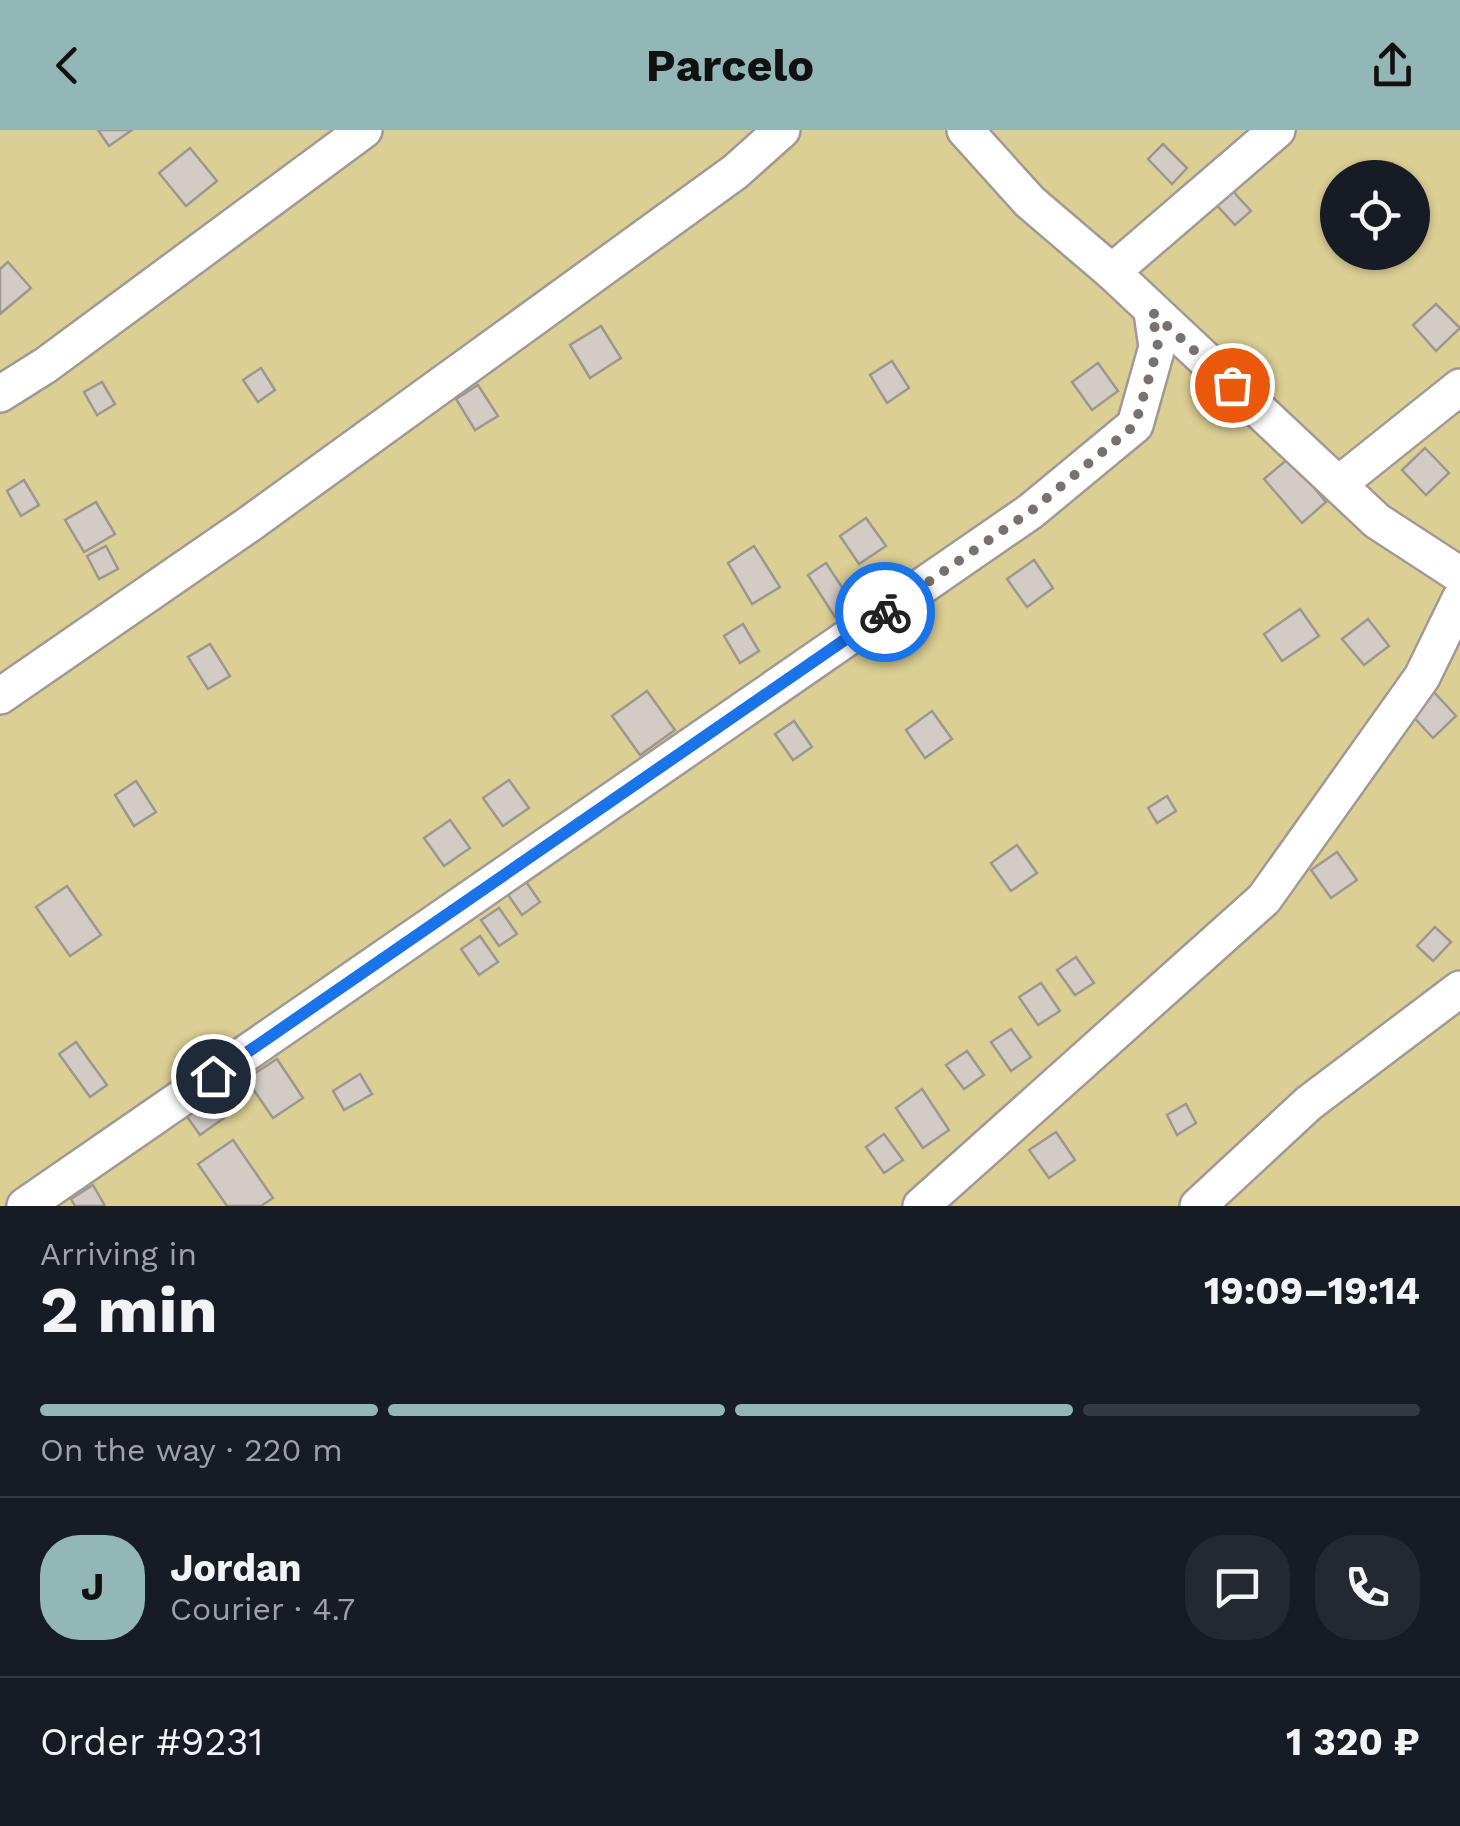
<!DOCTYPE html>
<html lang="en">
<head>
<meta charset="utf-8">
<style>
  body { margin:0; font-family:"Work Sans",sans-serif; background:#242831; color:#f1f3f6; height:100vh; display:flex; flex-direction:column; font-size:38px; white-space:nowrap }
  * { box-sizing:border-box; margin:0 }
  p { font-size:32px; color:#9ea1a6 }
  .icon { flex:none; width:55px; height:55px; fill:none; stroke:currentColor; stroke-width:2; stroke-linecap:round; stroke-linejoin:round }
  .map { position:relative; height:1076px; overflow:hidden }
  .side { display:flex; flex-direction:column; background:#171b24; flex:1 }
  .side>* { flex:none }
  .fabs { position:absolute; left:1320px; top:30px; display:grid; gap:20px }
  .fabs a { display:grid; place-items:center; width:110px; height:110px; border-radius:50%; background:#171b24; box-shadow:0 2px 8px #0004; font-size:50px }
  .pin { position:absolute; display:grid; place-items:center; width:85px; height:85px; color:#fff; margin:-42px; border:5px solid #fff; border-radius:50%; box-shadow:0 2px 10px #0007 }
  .courier { position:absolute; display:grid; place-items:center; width:100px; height:100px; margin:-50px; border:8px solid #1a73e8; border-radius:50%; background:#fff; color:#222; box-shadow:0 2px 12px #0007 }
  .headline em { font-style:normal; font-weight:700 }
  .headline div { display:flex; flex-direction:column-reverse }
  .headline { display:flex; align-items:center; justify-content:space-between; height:170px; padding:0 40px }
  h1 { font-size:65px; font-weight:700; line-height:75px }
  .bar { display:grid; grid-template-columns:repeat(4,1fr); gap:15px 10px; align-content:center; height:120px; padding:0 40px }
  .bar i { height:12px; border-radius:8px; background:#363941 }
  .bar .selected { background:#93b7b7 }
  .bar p { grid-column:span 4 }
  .line { display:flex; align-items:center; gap:25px; padding:0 40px; border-top:2px solid #363941 }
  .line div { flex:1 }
  .round { display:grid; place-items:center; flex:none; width:105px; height:105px; border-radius:40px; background:#242831 }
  header { display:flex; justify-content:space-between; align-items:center; height:130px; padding:0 40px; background:#93b7b7; color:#111; font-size:45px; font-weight:700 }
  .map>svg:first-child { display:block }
  .green { fill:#dccf94; fill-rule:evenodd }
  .building { fill:#d3ccc5; stroke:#9e9791; stroke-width:2.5 }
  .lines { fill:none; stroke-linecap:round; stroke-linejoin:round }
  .minor-casing { stroke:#a29895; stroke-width:40 }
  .minor { stroke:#fff; stroke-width:35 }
  .done { stroke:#787170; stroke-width:10; stroke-dasharray:0 18 }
  .route { stroke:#1a73e8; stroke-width:12 }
</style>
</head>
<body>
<header><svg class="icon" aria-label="back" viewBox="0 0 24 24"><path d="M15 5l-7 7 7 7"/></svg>Parcelo<svg class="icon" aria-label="share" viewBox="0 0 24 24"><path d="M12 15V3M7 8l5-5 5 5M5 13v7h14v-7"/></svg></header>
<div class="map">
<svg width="1460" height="1076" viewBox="0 0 1460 1076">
  <rect width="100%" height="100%" fill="#f6ebe9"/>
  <path class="green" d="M0 0H1460V1076H0ZM1338 48H1412V122H1338Z"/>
  <g class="building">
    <path d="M98 0H132L109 16Z"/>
    <path d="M1163 14 1187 38 1172 54 1148 29Z"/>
    <path d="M190 18 217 51 186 76 159 43Z"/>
    <path d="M1228 56 1251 81 1235 95 1212 70Z"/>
    <path d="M8 132 31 158 0 184V139Z"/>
    <path d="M1436 174 1460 198 1436 221 1413 195Z"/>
    <path d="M601 196 621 228 590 248 570 215Z"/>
    <path d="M892 231 909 258 887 273 870 245Z"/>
    <path d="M1098 233 1118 261 1092 280 1072 252Z"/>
    <path d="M261 238 275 260 258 272 243 250Z"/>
    <path d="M102 252 115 274 97 285 84 262Z"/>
    <path d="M478 255 498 286 475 300 456 269Z"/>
    <path d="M1425 318 1449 343 1426 365 1402 340Z"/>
    <path d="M1289 328 1326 372 1302 393 1264 349Z"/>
    <path d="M24 350 39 375 21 386 7 361Z"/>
    <path d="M96 372 115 404 84 422 65 390Z"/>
    <path d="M866 388 886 416 859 434 840 406Z"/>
    <path d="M106 416 118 439 99 449 87 426Z"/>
    <path d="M754 416 780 457 752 474 728 433Z"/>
    <path d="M1034 430 1053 458 1027 477 1007 449Z"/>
    <path d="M826 433 853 474 835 487 808 445Z"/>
    <path d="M1300 479 1319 506 1282 531 1264 504Z"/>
    <path d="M1368 489 1389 516 1364 535 1342 509Z"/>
    <path d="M743 494 759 521 740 533 724 506Z"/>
    <path d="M210 514 230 546 208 559 188 527Z"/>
    <path d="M647 561 675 600 640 625 612 586Z"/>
    <path d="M1433 561 1456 586 1433 608 1410 583Z"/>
    <path d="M932 581 952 609 925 628 906 600Z"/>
    <path d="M794 591 812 617 793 630 775 604Z"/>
    <path d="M509 650 529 678 503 696 483 668Z"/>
    <path d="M136 651 156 682 134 696 115 665Z"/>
    <path d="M1167 666 1176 681 1157 693 1148 678Z"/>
    <path d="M450 690 470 718 444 736 424 708Z"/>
    <path d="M1017 715 1037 743 1011 761 991 733Z"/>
    <path d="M1337 722 1357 750 1331 768 1311 740Z"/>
    <path d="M522 746 540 772 522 785 504 759Z"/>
    <path d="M67 756 101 805 70 826 36 777Z"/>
    <path d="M499 778 517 804 499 816 481 790Z"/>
    <path d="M1435 797 1451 812 1433 831 1417 816Z"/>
    <path d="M480 806 498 832 479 845 461 819Z"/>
    <path d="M1076 827 1094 853 1075 865 1057 840Z"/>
    <path d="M1041 853 1060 881 1038 895 1019 867Z"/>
    <path d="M1011 899 1031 927 1011 941 991 912Z"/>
    <path d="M76 912 107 955 90 967 59 924Z"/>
    <path d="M967 921 984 945 964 959 946 935Z"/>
    <path d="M277 929 303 968 273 988 246 949Z"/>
    <path d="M360 944 372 964 344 980 333 961Z"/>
    <path d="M922 959 949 1000 923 1018 896 978Z"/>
    <path d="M207 964 224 988 200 1005 183 981Z"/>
    <path d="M1186 974 1196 993 1177 1005 1167 985Z"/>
    <path d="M1056 1002 1075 1030 1049 1048 1029 1020Z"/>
    <path d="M884 1004 903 1030 884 1043 866 1017Z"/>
    <path d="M233 1010 273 1068 261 1076H227L198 1034Z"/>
    <path d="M93 1055 105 1076H75L71 1069Z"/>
  </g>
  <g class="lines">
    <g class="minor-casing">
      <g id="minor">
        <path d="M965 0 1030 72 1112 142 1377 391 1460 445"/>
        <path d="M1112 142 1277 0"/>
        <path d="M0 264 46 235 364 0"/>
        <path d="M1340 353 1460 257"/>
        <path d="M0 566 248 395 735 42 782 0"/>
        <path d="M25 1076 1031 381 1135 295 1157 217 1152 182"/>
        <path d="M921 1076 1264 769 1422 547 1460 469"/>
        <path d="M1198 1076 1309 973 1460 859"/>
      </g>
    </g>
    <use href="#minor" class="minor"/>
  </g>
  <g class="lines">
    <path class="done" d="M885 482 1031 381 1135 295 1158 217 1152 182 1232 255"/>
    <path class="route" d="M213 946 885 482"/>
  </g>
</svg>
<div class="fabs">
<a><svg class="icon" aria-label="locate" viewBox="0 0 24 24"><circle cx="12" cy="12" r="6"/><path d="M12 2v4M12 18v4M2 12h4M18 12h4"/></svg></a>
</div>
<div class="pin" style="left:1232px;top:255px;background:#ea580c"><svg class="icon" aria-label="bag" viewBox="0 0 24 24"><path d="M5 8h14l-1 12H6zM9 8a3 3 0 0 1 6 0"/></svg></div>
<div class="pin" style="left:213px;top:946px;background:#1f2937"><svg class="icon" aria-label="home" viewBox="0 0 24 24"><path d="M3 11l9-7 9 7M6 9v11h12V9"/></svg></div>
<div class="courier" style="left:885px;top:482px"><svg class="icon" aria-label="bike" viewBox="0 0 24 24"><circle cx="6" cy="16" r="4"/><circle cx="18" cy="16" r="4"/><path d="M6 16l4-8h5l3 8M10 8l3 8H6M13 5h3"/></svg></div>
</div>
<section class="side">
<div class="headline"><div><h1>2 min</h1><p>Arriving in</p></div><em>19:09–19:14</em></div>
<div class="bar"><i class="selected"></i><i class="selected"></i><i class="selected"></i><i></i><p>On the way · 220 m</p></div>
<div class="line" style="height:180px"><b class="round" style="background:#93b7b7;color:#111">J</b><div><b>Jordan</b><p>Courier · 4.7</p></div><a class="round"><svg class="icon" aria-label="chat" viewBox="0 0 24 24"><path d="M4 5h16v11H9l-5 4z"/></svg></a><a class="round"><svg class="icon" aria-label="phone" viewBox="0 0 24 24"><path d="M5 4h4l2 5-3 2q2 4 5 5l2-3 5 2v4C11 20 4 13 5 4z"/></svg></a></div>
<div class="line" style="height:130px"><div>Order #9231</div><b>1 320 ₽</b></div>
</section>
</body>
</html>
